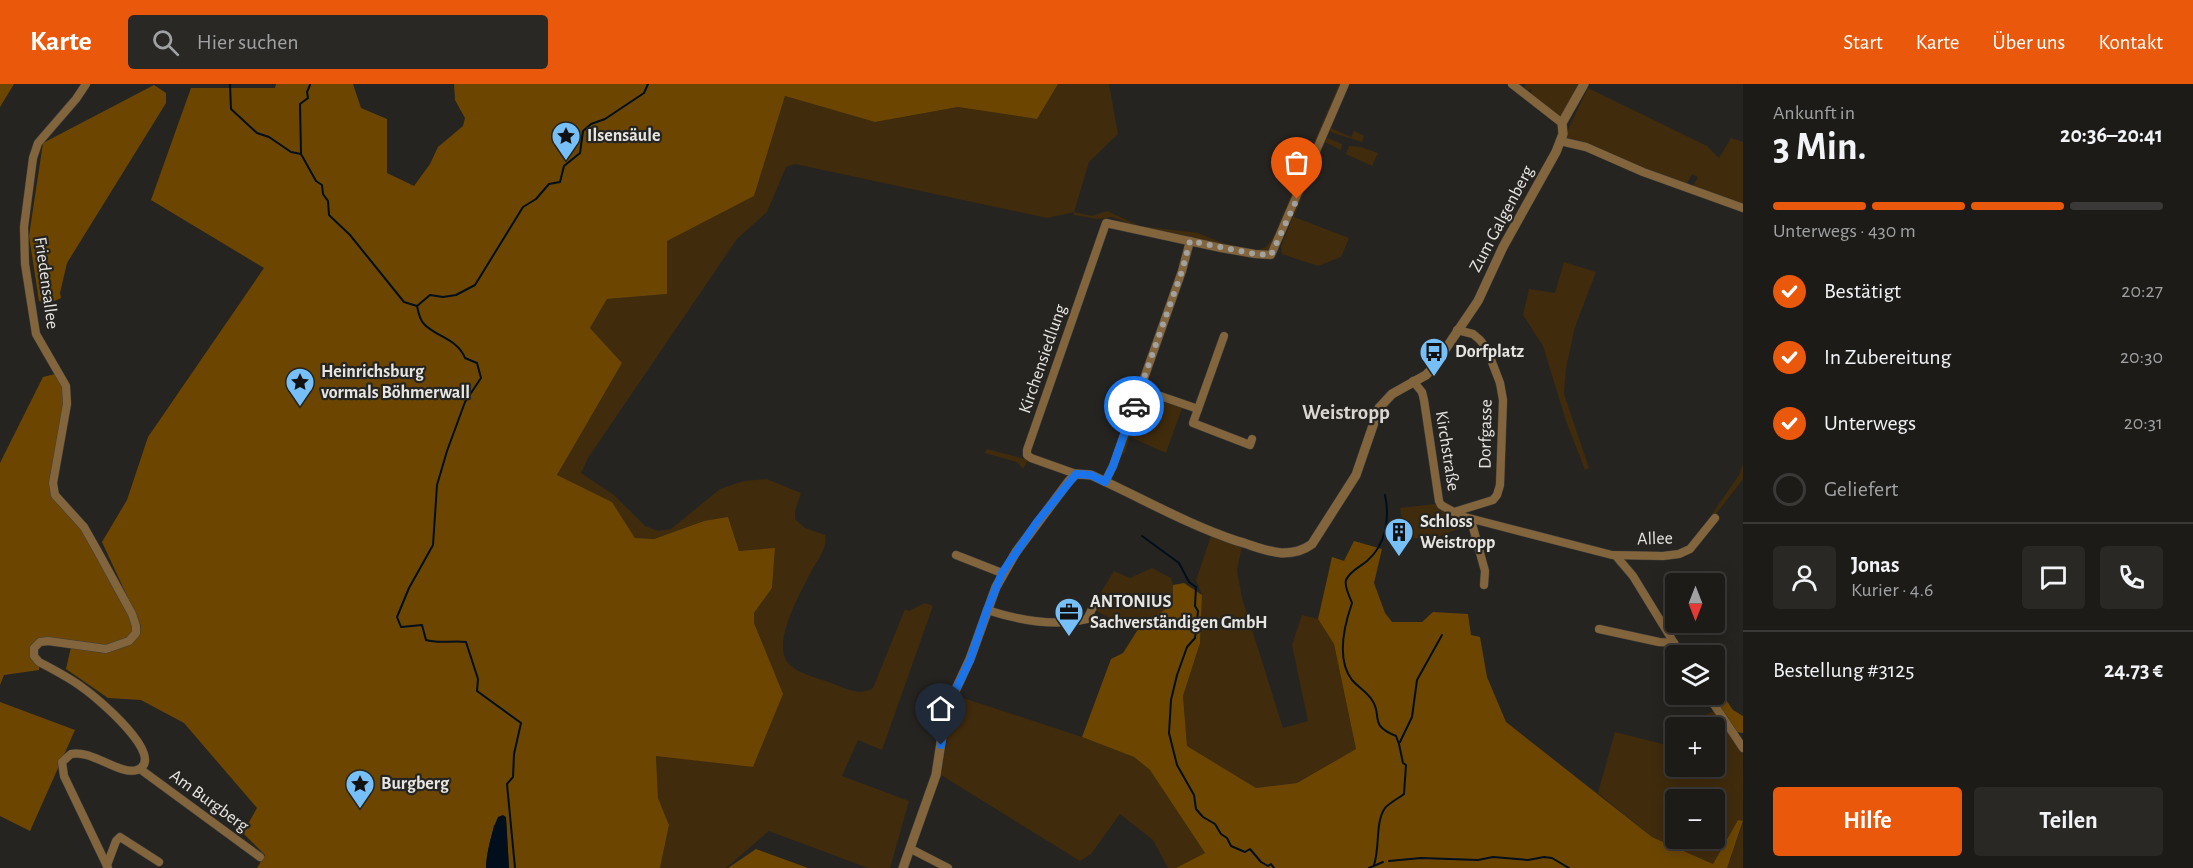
<!DOCTYPE html>
<html lang="de">
<head>
<meta charset="utf-8">
<style>
  body { margin:0; font-family:"Alegreya Sans",sans-serif; background:#292825; color:#f1f3f6; height:100vh; display:flex; flex-direction:column; font-size:22px; white-space:nowrap }
  * { box-sizing:border-box; margin:0 }
  p { font-size:20px; color:#a0a1a2 }
  .icon { flex:none; width:33px; height:33px; fill:none; stroke:currentColor; stroke-width:2; stroke-linecap:round; stroke-linejoin:round }
  .map { position:relative; flex:1; overflow:hidden }
  .side { display:flex; flex-direction:column; background:#1c1b18; width:450px }
  .side>* { flex:none }
  .needle { width:39px; rotate:180deg }
  .controls { position:absolute; left:1665px; top:489px; display:grid; gap:12px }
  .controls a { display:grid; place-items:center; width:60px; height:60px; border-radius:6px; background:#1c1b18; box-shadow:0 3px 15px #0003,0 0 0 2px #3a3937; font-size:30px }
  .pin { position:absolute; display:grid; place-items:center; width:51px; height:51px; color:#fff; margin:-62px -26px; border-radius:50% 50% 50% 0; rotate:-45deg; box-shadow:0 0 6px #0007 }
  .pin .icon { rotate:45deg }
  .courier { position:absolute; display:grid; place-items:center; width:60px; height:60px; margin:-30px; border:4px solid #1a73e8; border-radius:50%; background:#fff; color:#222; box-shadow:0 2px 8px #0007 }
  .head em { font-style:normal; font-weight:700 }
  .head div { display:flex; flex-direction:column-reverse }
  .head { display:flex; align-items:center; justify-content:space-between; height:102px; padding:0 30px }
  h1 { font-size:39px; font-weight:700; line-height:45px }
  .bar { display:grid; grid-template-columns:repeat(4,1fr); gap:9px 6px; align-content:center; height:72px; padding:0 30px }
  .bar i { height:8px; border-radius:4px; background:#3a3937 }
  .bar .on { background:#ea580c }
  .bar p { grid-column:span 4 }
  .line { display:flex; align-items:center; gap:15px; padding:0 30px; border-top:2px solid #3a3937 }
  .line div { flex:1 }
  .round { display:grid; place-items:center; flex:none; width:63px; height:63px; border-radius:6px; background:#292825 }
  ol { padding:0 30px; list-style:none }
  li { display:flex; align-items:center; gap:18px; height:66px }
  li p { margin-inline-start:auto }
  li .icon { padding:6px; border-radius:50%; background:#ea580c; color:#fff; stroke-width:4 }
  li:last-child { color:#a0a1a2 }
  li i { width:33px; height:33px; border:3px solid #3a3937; border-radius:50% }
  .button { display:flex; gap:12px; margin-top:auto; padding:12px 30px }
  .button a { flex:1; height:69px; border-radius:6px; background:#ea580c; color:#fff; font-size:24px; font-weight:700; line-height:69px; text-align:center }
  .button a+a { background:#292825; color:#f1f3f6 }
  header { display:flex; align-items:center; gap:36px; box-sizing:border-box; height:84px; padding:0 30px; background:#ea580c; color:#fff }
  header strong { font-size:28px }
  nav { display:flex; gap:33px; margin-inline-start:auto; font-size:21px }
  .search { width:420px; height:54px; background:#292825; display:flex; align-items:center; gap:15px; box-sizing:border-box; padding:0 21px; border-radius:6px; color:#a0a1a2; font-size:22px }
  main { display:flex; flex:1; min-height:0 }
  .map>svg:first-child { display:block }
  .green { fill:#402b0d; fill-rule:evenodd }
  .forest { fill:#6c4600 }
  .water { fill:#010e1b }
  .lines { fill:none; stroke-linecap:round; stroke-linejoin:round }
  .stream { stroke:#010e1b; stroke-width:2 }
  .minor-casing { stroke:#413f3b; stroke-width:9 }
  .tertiary-casing { stroke:#413f3b; stroke-width:10 }
  .minor { stroke:#83653d; stroke-width:8 }
  .tertiary { stroke:#83653d; stroke-width:9 }
  .done { stroke:#a3a19e; stroke-width:6; stroke-dasharray:0 10.8 }
  .route { stroke:#1a73e8; stroke-width:8 }
  .labels { text-anchor:middle; dominant-baseline:central; stroke-width:4.5; stroke-linejoin:round; paint-order:stroke }
  .poi-label { font-size:18px; font-weight:bold; fill:#e6e5e2; stroke:#262420; text-anchor:start }
  .street-label { font-size:18px; fill:#e6e5e2; stroke:#262420 }
  .quarter-label { font-size:21px; font-weight:bold; fill:#dad7d2; stroke:#262420 }
</style>
</head>
<body>
<header>
<strong>Karte</strong>
<div class="search"><svg class="icon" aria-label="search" viewBox="0 0 24 24"><circle cx="10" cy="10" r="6"/><path d="M15 15l6 6"/></svg>Hier suchen</div>
<nav><a>Start</a><a>Karte</a><a>Über uns</a><a>Kontakt</a></nav>
</header>
<main>
<div class="map">
<svg width="1743" height="784" viewBox="0 0 1743 784">
  <rect width="100%" height="100%" fill="#262420"/>
  <g class="green">
    <path d="M1058 0H1109L1118 50 1089 78 1074 128 1092 132 1107 127 1140 142 1198 149 1223 159 1256 167 1266 163 1273 154 1339 0H1342L1272 164 1263 168 1140 144 1112 133 1098 135 1074 131V128L1047 134 795 80 786 83 767 128 737 155 588 374 581 389 614 411 645 442 658 447 671 445 720 405 744 397 767 395 801 409 795 427V435L805 444 825 451C828 465 817 476 811 488 801 508 768 564 791 582 802 591 821 595 834 600 846 605 861 612 873 604L905 525 909 527 925 519 933 522 882 666 858 656 842 692 909 717 890 784H868L769 747 726 784H660L669 741 658 714 656 671 753 683 782 611 754 539V529L772 504 775 465 739 467 704 437 654 455 635 454 612 418 557 391 622 279 590 244 607 215 667 210V157L754 112 785 12 875 38 958 23 1037 35Z"/>
    <path d="M1346 0H1349L1331 44 1351 53 1354 47 1364 52 1362 58 1333 49 1329 45Z"/>
    <path d="M1526 0H1581L1560 33 1529 11 1532 7 1530 5 1527 8 1523 6Z"/>
    <path d="M1588 4 1707 62 1719 74 1731 54 1743 58V121L1693 102 1698 93 1692 90 1686 101 1645 84 1644 86 1582 57 1567 54 1566 50Z"/>
    <path d="M1328 54 1342 60 1341 66 1325 58 1294 133 1349 154 1341 173 1318 182 1282 170 1281 163 1322 59Z"/>
    <path d="M1349 62 1361 63 1378 69 1372 82 1346 70Z"/>
    <path d="M1564 178 1596 188 1575 243 1566 284 1564 310 1589 384 1585 386 1566 337 1543 262 1523 231 1529 205 1555 209Z"/>
    <path d="M1141 311 1182 324 1166 369 1130 353 1124 370 1121 369 1128 348H1130L1133 341 1130 340Z"/>
    <path d="M987 365 1028 376 1023 385 1017 378 985 369Z"/>
    <path d="M1743 380V395L1715 431 1712 430 1739 391Z"/>
    <path d="M1435 420 1462 435 1463 443 1433 455 1405 454 1400 424Z"/>
    <path d="M1211 452 1242 462 1237 486 1242 514 1283 644 1308 637 1292 561 1302 531 1318 535 1334 560 1356 665 1297 699 1256 704 1187 662 1183 612 1200 559 1202 511 1196 496Z"/>
    <path d="M1152 484 1171 494 1173 501V519L1137 547 1096 527 1105 511 1101 508 1114 487 1130 494Z"/>
    <path d="M957 612 1082 653 1134 673 1150 686 1205 769 1176 784H1168L1153 756 1120 730 1091 770 1080 777 941 691 952 625 956 624 958 620 954 618Z"/>
    <path d="M1714 627 1743 670V737L1738 736 1713 780 1652 753 1598 709 1615 648 1675 663 1676 682H1714L1715 673H1718L1715 664 1714 644 1705 643 1701 633ZM1676 716H1714V754H1676Z"/>
    <path d="M1743 739V784H1727Z"/>
  </g>
  <g class="forest">
    <path d="M0 0H14L0 23Z"/>
    <path d="M276 0H353L361 24 387 35V89L414 102 430 80 438 63 463 42 465 34 455 16 454 0H1058L1037 35 958 23 875 38 785 12 754 112 667 157V210L607 215 590 244 622 279 557 391 612 418 635 454 654 455 704 437 728 433 739 467 775 464 772 504 754 529V539L783 610 753 683 656 672 658 714 669 741 660 784H509L506 734 494 741 487 771 486 784H257L265 771 243 749 257 724 184 639 141 616 108 614 66 585 71 563 105 569 133 559 141 542 102 458 127 416 148 353 264 184 151 116 191 4H275Z"/>
    <path d="M154 1 166 9V19L67 179 60 209 61 214 50 219 39 217 29 152 43 59Z"/>
    <path d="M59 289 67 320 53 399 55 411 84 443 136 542 129 557 106 565 48 557 34 564 39 578V586L4 591 0 601V379L43 293Z"/>
    <path d="M1354 457 1382 465 1374 499 1385 529 1392 538H1422L1433 528 1468 530 1471 551 1480 553 1487 593 1506 638 1652 753 1713 780 1738 736 1743 737 1727 784H1176L1205 769 1150 686 1134 673 1082 653 1111 575 1123 569 1137 547 1173 519V501L1184 499 1202 511 1200 559 1183 612 1187 662 1256 704 1297 699 1356 665 1334 560 1318 535 1332 473 1344 477Z"/>
    <path d="M1715 600 1733 626 1743 632V649L1736 648 1711 611 1714 610Z"/>
    <path d="M0 618 75 646 30 747 0 732Z"/>
    <path d="M756 765 808 784H728Z"/>
  </g>
  <path class="water" d="M503 731 506 733 509 784H486C486 770 492 746 498 733Z"/>
  <g class="lines">
    <g class="stream">
      <path d="M230 0 231 25 257 49 269 53 291 68 301 70 316 97 322 101 323 110 328 117 329 131 350 151 404 218 417 222"/>
      <path d="M301 69 300 20 308 14 307 8 310 1"/>
      <path d="M1142 452 1179 479 1189 498 1196 503 1195 522 1198 527 1195 554 1187 563 1177 591 1171 616 1169 649 1177 681 1194 711 1196 725 1203 733 1215 740 1221 750 1227 754 1231 762 1245 768 1250 765 1261 778 1268 782 1271 780 1274 784"/>
      <path d="M1400 658 1412 633 1417 596 1442 551"/>
      <path d="M1389 777 1421 774 1478 776 1493 773 1528 776 1544 773 1552 774 1569 784"/>
      <path d="M1374 781C1380 764 1375 738 1385 724 1389 719 1399 714 1404 710L1406 681 1403 679 1399 660 1396 652C1368 641 1383 632 1372 616 1367 608 1358 603 1352 596 1336 575 1344 542 1352 519 1350 513 1344 503 1346 496 1350 487 1360 483 1367 477 1386 461 1390 434 1385 411"/>
      <path d="M515 784 507 700 513 693 514 670 521 639 477 607 478 595 466 558C453 556 439 560 426 556L422 541 401 543 397 533 409 504 433 461 437 401 447 367 465 318 481 294 477 279 465 274C458 255 436 253 424 240 420 236 418 227 417 222L430 211 443 213 456 211 475 201 523 123 536 115 549 100 560 98 564 82 580 69 583 47 591 40 605 35 644 9 648 0"/>
      <path d="M1369 784 1383 778"/>
    </g>
    <g class="minor-casing">
      <g id="minor">
        <path d="M86 0 76 15 38 59 33 74 24 143 25 180 36 250 66 302 67 320 53 399 55 411 84 443 97 466 132 530 136 542V549L129 557 106 565 48 557 40 558 34 564V572L39 578C54 586 70 594 83 604 95 612 169 674 137 686 121 692 91 665 71 670L62 678 64 692 108 784"/>
        <path d="M1512 0 1562 39"/>
        <path d="M1560 57 1586 63 1643 88 1743 124"/>
        <path d="M1413 297 1422 308 1424 316 1439 417 1441 421 1461 432 1612 471 1663 472 1679 470 1690 465 1715 434"/>
        <path d="M1140 305 1198 325 1224 252"/>
        <path d="M1198 325 1193 339 1250 361 1252 355"/>
        <path d="M1076 390 1031 374 1027 371V366L1106 139 1221 164 1255 170 1271 171 1345 0"/>
        <path d="M1105 398 1113 382 1182 187 1190 157"/>
        <path d="M1454 428 1493 416 1497 411 1500 401 1503 316 1500 299 1487 265 1480 256 1473 250 1457 246"/>
        <path d="M1471 436 1485 487 1484 501"/>
        <path d="M956 471 1002 489"/>
        <path d="M1616 472 1633 492 1682 572"/>
        <path d="M987 526C1018 536 1054 543 1087 535L1093 523"/>
        <path d="M1599 545 1659 558 1674 559"/>
        <path d="M1707 610 1743 664"/>
        <path d="M140 685 260 773"/>
        <path d="M911 765 948 784"/>
        <path d="M107 781 116 757 120 753 159 778"/>
      </g>
    </g>
    <g class="tertiary-casing">
      <path id="tertiary" d="M903 784 936 691 944 639 950 618 970 575 996 503 1016 468 1069 397 1076 390 1091 391C1140 413 1186 440 1237 457 1252 461 1267 468 1282 469 1293 469 1303 467 1312 460L1356 391 1379 324 1392 310 1426 291 1432 285 1478 217 1503 163 1556 68 1563 50 1562 39 1584 0"/>
    </g>
    <use href="#minor" class="minor"/>
    <use href="#tertiary" class="tertiary"/>
  </g>
  <g class="lines">
    <path class="done" d="M1134 322 1182 187 1190 157 1255 170 1271 171 1297 115"/>
    <path class="route" d="M941 661 944 639 950 618 970 576 987 526 1002 489 1037 438 1076 390 1091 391 1105 398 1113 382 1134 322"/>
  </g>
  <defs>
    <g id="sight-pin" transform="scale(1.5)"><path d="M0 17L-7.5 6A9.5 9.5 0 1 1 7.5 6Z" fill="#77bff7" stroke="#262420"/><path d="M0-6L1.8-2.2L6-1.7L2.9 1.2L3.7 5.4L0 3.3L-3.7 5.4L-2.9 1.2L-6-1.7L-1.8-2.2Z" fill="#111"/></g>
    <g id="bus-pin" transform="scale(1.5)"><path d="M0 17L-7.5 6A9.5 9.5 0 1 1 7.5 6Z" fill="#77bff7" stroke="#262420"/><path d="M-5-6H5V4H4V6H2V4H-2V6H-4V4H-5ZM-3.5-4V0h7V-4ZM-3.5 1.2v1.5H-2V1.2ZM2 1.2v1.5H3.5V1.2Z" fill="#111"/></g>
    <g id="building-pin" transform="scale(1.5)"><path d="M0 17L-7.5 6A9.5 9.5 0 1 1 7.5 6Z" fill="#77bff7" stroke="#262420"/><path d="M-4-6H4V6H1V3H-1V6H-4ZM-2.5-4.3h1.7v1.8h-1.7ZM.8-4.3h1.7v1.8H.8ZM-2.5-1h1.7V.8h-1.7ZM.8-1h1.7V.8H.8Z" fill="#111"/></g>
    <g id="office-pin" transform="scale(1.5)"><path d="M0 17L-7.5 6A9.5 9.5 0 1 1 7.5 6Z" fill="#77bff7" stroke="#262420"/><path d="M-6-3h4V-5.5h4V-3h4V5H-6ZM-1-4.5V-3h2v-1.5ZM-6 0V1H6V0Z" fill="#111"/></g>
  </defs>
  <g fill-rule="evenodd">
    <use href="#sight-pin" x="566" y="52"/>
    <use href="#bus-pin" x="1434" y="268"/>
    <use href="#sight-pin" x="300" y="298"/>
    <use href="#building-pin" x="1399" y="448"/>
    <use href="#office-pin" x="1069" y="528"/>
    <use href="#sight-pin" x="360" y="700"/>
  </g>
  <g class="labels">
    <g class="poi-label">
      <text x="587" y="52">Ilsensäule</text>
      <text x="1455" y="268">Dorfplatz</text>
      <text x="321" y="288">Heinrichsburg<tspan x="321" dy="21">vormals Böhmerwall</tspan></text>
      <text x="1420" y="438">Schloss<tspan x="1420" dy="21">Weistropp</tspan></text>
      <text x="1090" y="518">ANTONIUS<tspan x="1090" dy="21">Sachverständigen GmbH</tspan></text>
      <text x="381" y="700">Burgberg</text>
    </g>
    <g class="street-label">
      <text transform="translate(1502 135) rotate(-62)">Zum Galgenberg</text>
      <text transform="translate(46 199) rotate(82)">Friedensallee</text>
      <text transform="translate(1043 275) rotate(-71)">Kirchensiedlung</text>
      <text transform="translate(1486 350) rotate(-89)">Dorfgasse</text>
      <text transform="translate(1447 367) rotate(81)">Kirchstraße</text>
      <text transform="translate(1655 455) rotate(-2)">Allee</text>
      <text transform="translate(209 717) rotate(36)">Am Burgberg</text>
    </g>
    <g class="quarter-label">
      <text x="1346" y="328">Weistropp</text>
    </g>
  </g>
</svg>
<div class="controls">
<a><svg class="needle" viewBox="-14 -14 28 28"><path d="M0-13l5 13h-10z" fill="#e53935"/><path d="M0 13l5-13h-10z" fill="#a0a1a2"/></svg></a>
<a><svg class="icon" aria-label="layers" viewBox="0 0 24 24"><path d="M12 4l9 5-9 5-9-5zM3 14l9 5 9-5"/></svg></a>
<a>+</a>
<a>−</a>
</div>
<div class="pin" style="left:1297px;top:115px;background:#ea580c"><svg class="icon" aria-label="bag" viewBox="0 0 24 24"><path d="M5 8h14l-1 12H6zM9 8a3 3 0 0 1 6 0"/></svg></div>
<div class="pin" style="left:941px;top:661px;background:#1f2937"><svg class="icon" aria-label="home" viewBox="0 0 24 24"><path d="M3 11l9-7 9 7M6 9v11h12V9"/></svg></div>
<div class="courier" style="left:1134px;top:322px"><svg class="icon" aria-label="car" viewBox="0 0 24 24"><path d="M5 17H2v-5l4-1 3-4h7l3 4 3 1v5h-3M9 17h6M6 11h13"/><circle cx="7" cy="17" r="2"/><circle cx="17" cy="17" r="2"/></svg></div>
</div>
<section class="side">
<div class="head"><div><h1>3 Min.</h1><p>Ankunft in</p></div><em>20:36–20:41</em></div>
<div class="bar"><i class="on"></i><i class="on"></i><i class="on"></i><i></i><p>Unterwegs · 430 m</p></div>
<ol>
<li><svg class="icon" aria-label="check" viewBox="0 0 24 24"><path d="M5 12l5 5 9-10"/></svg>Bestätigt<p>20:27</p></li>
<li><svg class="icon" aria-label="check" viewBox="0 0 24 24"><path d="M5 12l5 5 9-10"/></svg>In Zubereitung<p>20:30</p></li>
<li><svg class="icon" aria-label="check" viewBox="0 0 24 24"><path d="M5 12l5 5 9-10"/></svg>Unterwegs<p>20:31</p></li>
<li><i></i>Geliefert</li>
</ol>
<div class="line" style="height:108px"><a class="round"><svg class="icon" aria-label="person" viewBox="0 0 24 24"><circle cx="12" cy="8" r="4"/><path d="M4 21q1-7 8-7t8 7"/></svg></a><div><b>Jonas</b><p>Kurier · 4.6</p></div><a class="round"><svg class="icon" aria-label="chat" viewBox="0 0 24 24"><path d="M4 5h16v11H9l-5 4z"/></svg></a><a class="round"><svg class="icon" aria-label="phone" viewBox="0 0 24 24"><path d="M5 4h4l2 5-3 2q2 4 5 5l2-3 5 2v4C11 20 4 13 5 4z"/></svg></a></div>
<div class="line" style="height:78px"><div>Bestellung #3125</div><b>24.73 €</b></div>
<div class="button"><a>Hilfe</a><a>Teilen</a></div>
</section>
</main>
</body>
</html>
